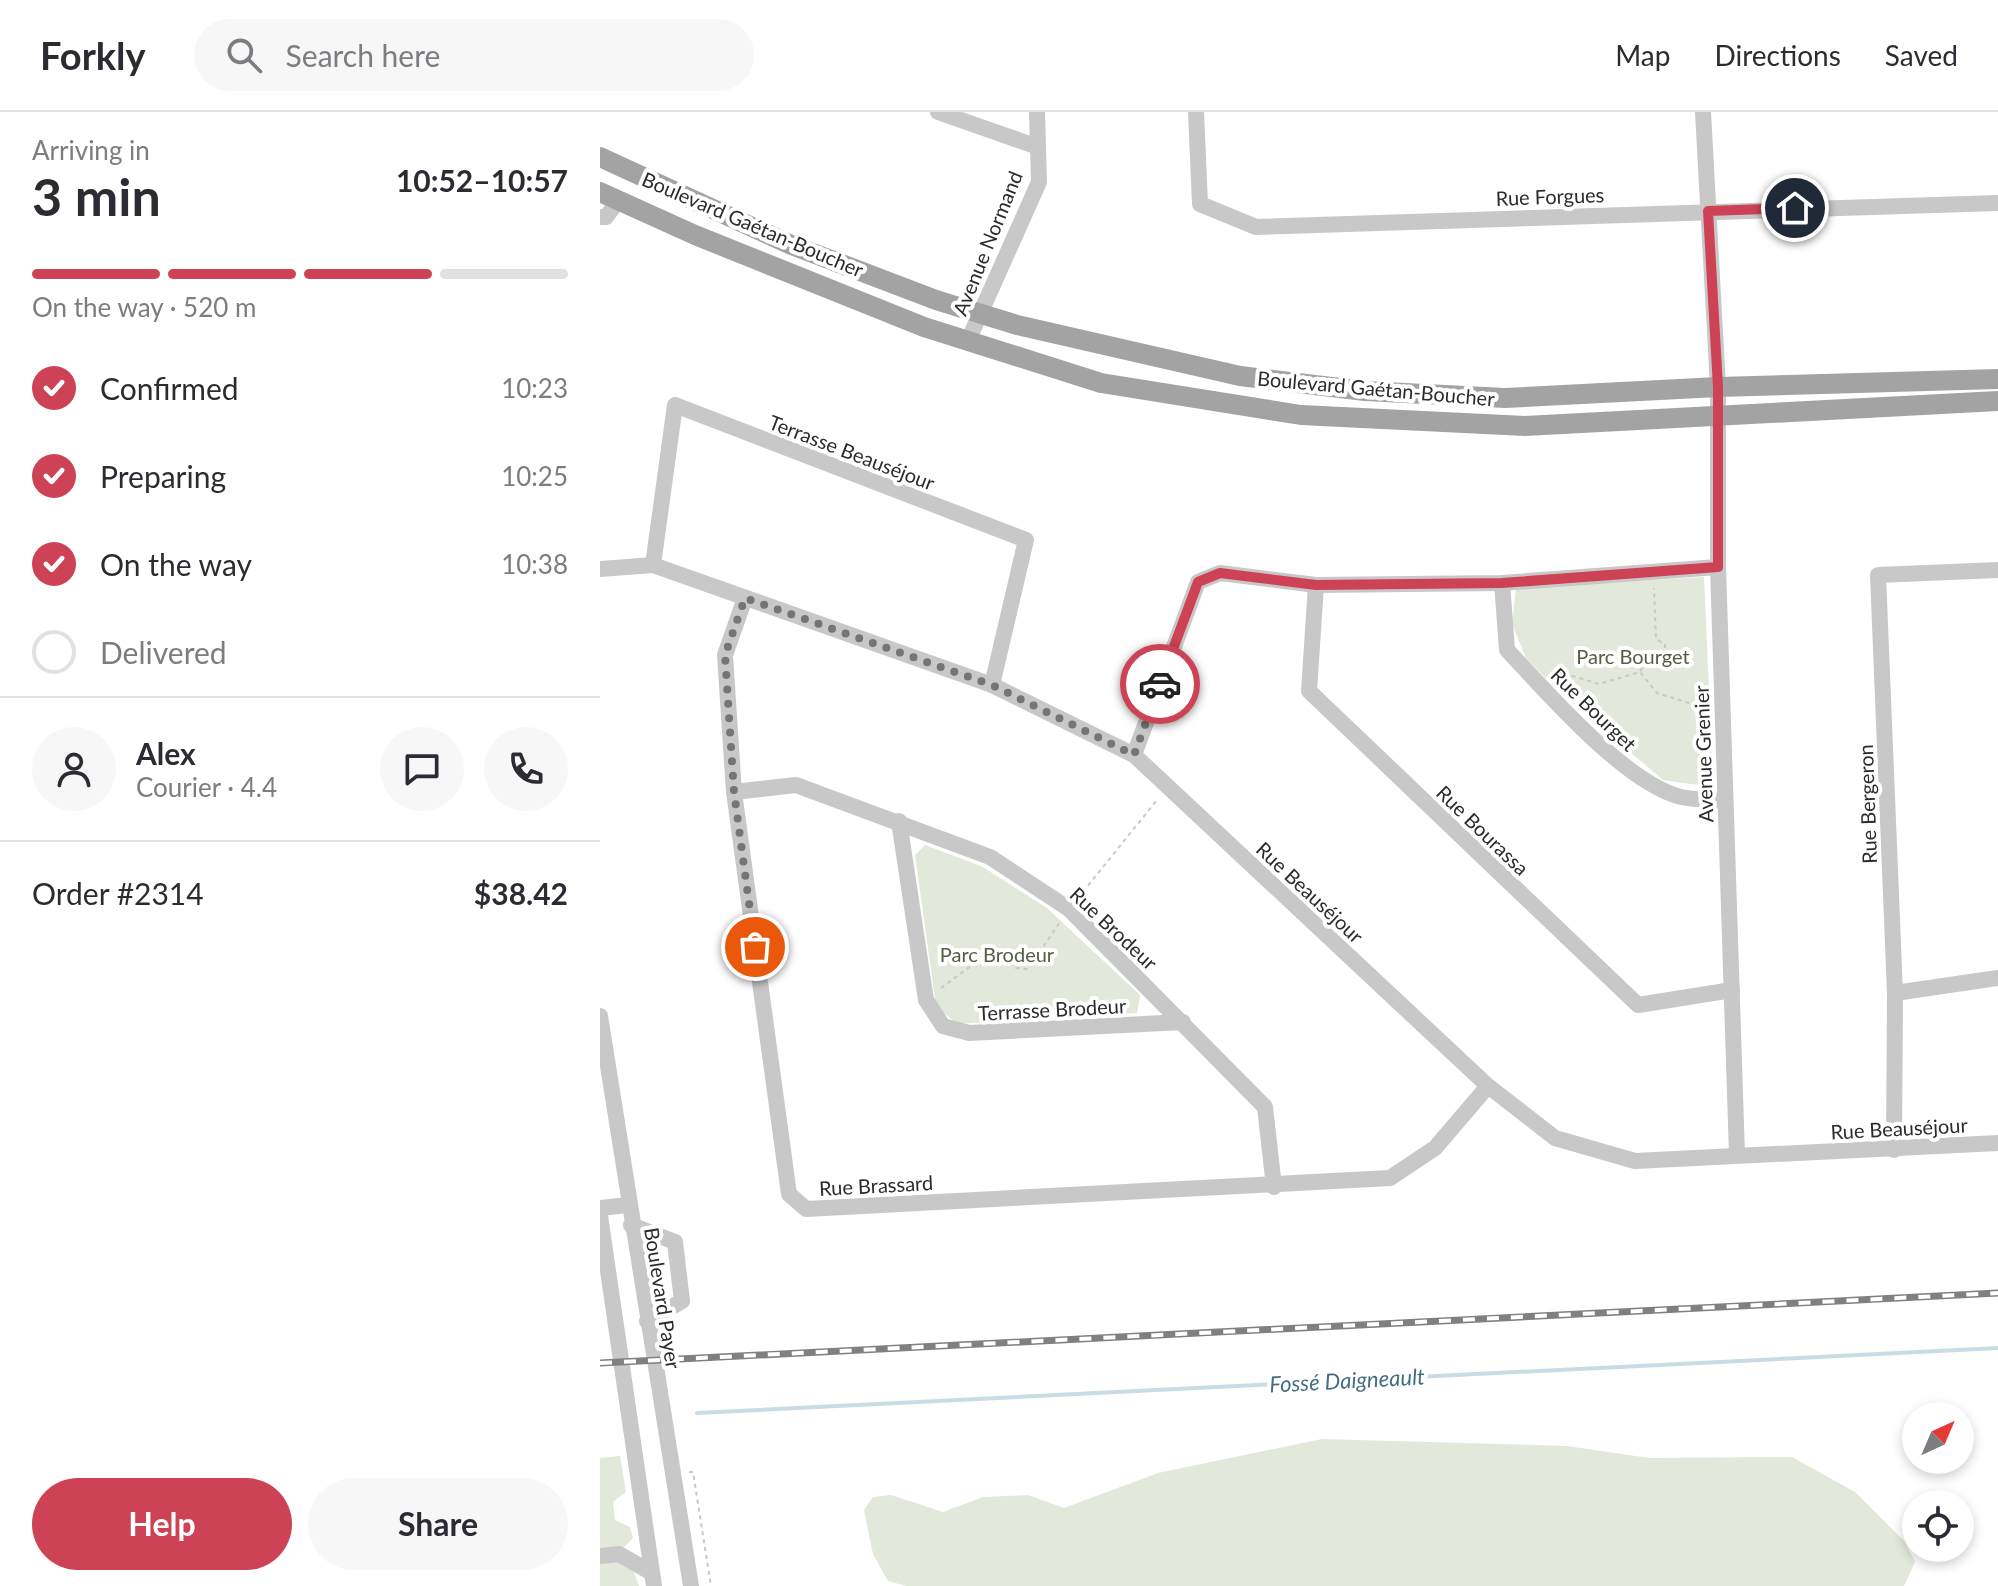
<!DOCTYPE html>
<html lang="en">
<head>
<meta charset="utf-8">
<style>
  body { margin:0; font-family:Lato,sans-serif; background:#f7f7f7; color:#2b2b33; height:100vh; display:flex; flex-direction:column; font-size:30px; white-space:nowrap }
  * { box-sizing:border-box; margin:0 }
  p { font-size:26px; color:#7c7c81 }
  .icon { flex:none; width:44px; height:44px; fill:none; stroke:currentColor; stroke-width:2; stroke-linecap:round; stroke-linejoin:round }
  .map { position:relative; flex:1; overflow:hidden }
  .panel { display:flex; flex-direction:column; background:#fff; width:600px }
  .panel>* { flex:none }
  .needle { width:52px; rotate:44deg }
  .tools { position:absolute; left:1302px; top:1290px; display:grid; gap:16px }
  .tools a { display:grid; place-items:center; width:72px; height:72px; border-radius:50%; background:#fff; box-shadow:0 4px 12px #0003; font-size:40px }
  .pin { position:absolute; display:grid; place-items:center; width:68px; height:68px; color:#fff; margin:-34px; border:4px solid #fff; border-radius:50%; box-shadow:0 2px 8px #0007 }
  .courier { position:absolute; display:grid; place-items:center; width:80px; height:80px; margin:-40px; border:6px solid #ce4255; border-radius:50%; background:#fff; color:#222; box-shadow:0 2px 10px #0007 }
  .summary em { font-style:normal; font-weight:700 }
  .summary div { display:flex; flex-direction:column-reverse }
  .summary { display:flex; align-items:center; justify-content:space-between; height:136px; padding:0 32px }
  h1 { font-size:52px; font-weight:700; line-height:60px }
  .bar { display:grid; grid-template-columns:repeat(4,1fr); gap:12px 8px; align-content:center; height:96px; padding:0 32px }
  .bar i { height:10px; border-radius:6px; background:#e1e1e2 }
  .bar .on { background:#ce4255 }
  .bar p { grid-column:span 4 }
  .line { display:flex; align-items:center; gap:20px; padding:0 32px; border-top:2px solid #e1e1e2 }
  .line div { flex:1 }
  .round { display:grid; place-items:center; flex:none; width:84px; height:84px; border-radius:42px; background:#f7f7f7 }
  ol { padding:0 32px; list-style:none }
  li { display:flex; align-items:center; gap:24px; height:88px }
  li p { margin-inline-start:auto }
  li .icon { padding:8px; border-radius:50%; background:#ce4255; color:#fff; stroke-width:4 }
  li:last-child { color:#7c7c81 }
  li i { width:44px; height:44px; border:4px solid #e1e1e2; border-radius:50% }
  .button { display:flex; gap:16px; margin-top:auto; padding:16px 32px }
  .button a { flex:1; height:92px; border-radius:48px; background:#ce4255; color:#fff; font-size:32px; font-weight:700; line-height:92px; text-align:center }
  .button a+a { background:#f7f7f7; color:#2b2b33 }
  header { display:flex; align-items:center; gap:48px; box-sizing:border-box; height:112px; padding:0 40px; background:#fff; border-bottom:2px solid #e1e1e2 }
  header strong { font-size:38px }
  nav { display:flex; gap:44px; margin-inline-start:auto; font-size:28px }
  .search { width:560px; height:72px; background:#f7f7f7; display:flex; align-items:center; gap:20px; box-sizing:border-box; padding:0 28px; border-radius:44px; color:#7c7c81; font-size:30px }
  main { display:flex; flex:1; min-height:0 }
  .map>svg:first-child { display:block }
  .green { fill:#e2e8da }
  .lines { fill:none; stroke-linecap:round; stroke-linejoin:round }
  .stream { stroke:#c8dce6; stroke-width:4 }
  .path { stroke:#c8c8c8; stroke-width:2; stroke-dasharray:4 4; stroke-linecap:butt }
  .minor { stroke:#c8c8c8; stroke-width:16 }
  .major { stroke:#a3a3a3; stroke-width:20 }
  .rail-casing { stroke:#808080; stroke-width:7 }
  .rail { stroke:#fff; stroke-width:4; stroke-dasharray:12; stroke-linecap:butt }
  .done { stroke:#757575; stroke-width:8; stroke-dasharray:0 14.4 }
  .route { stroke:#ce4255; stroke-width:10 }
  .labels { text-anchor:middle; dominant-baseline:central; stroke-width:8; stroke-linejoin:round; paint-order:stroke }
  .street-label { font-size:20px; fill:#2b2b2b; stroke:#fff }
  .park-label { font-size:20px; fill:#51613f; stroke:#fff }
  .water-label { font-size:22px; font-style:italic; fill:#446e83; stroke:#fff }
</style>
</head>
<body>
<header>
<strong>Forkly</strong>
<div class="search"><svg class="icon" aria-label="search" viewBox="0 0 24 24"><circle cx="10" cy="10" r="6"/><path d="M15 15l6 6"/></svg>Search here</div>
<nav><a>Map</a><a>Directions</a><a>Saved</a></nav>
</header>
<main>
<section class="panel">
<div class="summary"><div><h1>3 min</h1><p>Arriving in</p></div><em>10:52–10:57</em></div>
<div class="bar"><i class="on"></i><i class="on"></i><i class="on"></i><i></i><p>On the way · 520 m</p></div>
<ol>
<li><svg class="icon" aria-label="check" viewBox="0 0 24 24"><path d="M5 12l5 5 9-10"/></svg>Confirmed<p>10:23</p></li>
<li><svg class="icon" aria-label="check" viewBox="0 0 24 24"><path d="M5 12l5 5 9-10"/></svg>Preparing<p>10:25</p></li>
<li><svg class="icon" aria-label="check" viewBox="0 0 24 24"><path d="M5 12l5 5 9-10"/></svg>On the way<p>10:38</p></li>
<li><i></i>Delivered</li>
</ol>
<div class="line" style="height:144px"><a class="round"><svg class="icon" aria-label="person" viewBox="0 0 24 24"><circle cx="12" cy="8" r="4"/><path d="M4 21q1-7 8-7t8 7"/></svg></a><div><b>Alex</b><p>Courier · 4.4</p></div><a class="round"><svg class="icon" aria-label="chat" viewBox="0 0 24 24"><path d="M4 5h16v11H9l-5 4z"/></svg></a><a class="round"><svg class="icon" aria-label="phone" viewBox="0 0 24 24"><path d="M5 4h4l2 5-3 2q2 4 5 5l2-3 5 2v4C11 20 4 13 5 4z"/></svg></a></div>
<div class="line" style="height:104px"><div>Order #2314</div><b>$38.42</b></div>
<div class="button"><a>Help</a><a>Share</a></div>
</section>
<div class="map">
<svg width="1398" height="1474" viewBox="0 0 1398 1474">
  <rect width="100%" height="100%" fill="#fff"/>
  <g class="green">
    <path d="M1104 465 1113 669 1104 674 1063 668 956 577 926 546 912 512 916 476Z"/>
    <path d="M325 733 381 754 447 796 540 883 537 901 357 912 336 894 315 743Z"/>
    <path d="M722 1327 967 1334 1049 1346 1192 1345 1255 1380 1305 1430 1315 1450 1304 1474H306L288 1469 273 1442 264 1398 273 1385 291 1383 343 1400 383 1385 428 1383 464 1396 558 1361Z"/>
    <path d="M20 1344 26 1380 13 1390 15 1408 30 1415 33 1426 24 1435 0 1438V1346Z"/>
    <path d="M0 1450H20L33 1458 39 1474H0Z"/>
  </g>
  <g class="lines">
    <path class="stream" d="M97 1301 1398 1236"/>
    <g class="path">
      <path d="M1040 559 1047 551 1057 552 1065 544V532L1056 527 1054 476"/>
      <path d="M956 567 973 564 999 572 1040 560 1057 581 1105 596"/>
      <path d="M478 786 557 688"/>
      <path d="M341 876 371 854 372 844 385 845 397 835 415 856 428 857 460 810"/>
      <path d="M89 1360H93L111 1474"/>
    </g>
    <g class="minor">
      <path d="M338 0 438 35"/>
      <path d="M596 0 600 92 656 115 1398 91"/>
      <path d="M1103 0 1118 275V455L1137 1043"/>
      <path d="M0 105H6L18 89"/>
      <path d="M368 229 439 70 437 0"/>
      <path d="M53 453 75 293 426 428 392 573"/>
      <path d="M0 457 53 453 392 573 534 643 888 974 955 1026 1035 1049 1398 1031"/>
      <path d="M902 471 907 538C948 581 1025 671 1081 685 1095 688 1111 688 1125 689"/>
      <path d="M716 473 709 579 1038 893 1132 878"/>
      <path d="M145 486 125 543 134 680 189 1082 206 1097 790 1066 835 1036 888 974"/>
      <path d="M534 643 598 470 620 461 716 473 902 471 1118 455"/>
      <path d="M134 680 196 673 390 745 469 797 665 995 674 1075"/>
      <path d="M299 709 326 888 343 914 369 921 583 910"/>
      <path d="M1295 881 1398 866"/>
      <path d="M0 904 91 1474"/>
      <path d="M1294 1038 1295 881 1278 463 1398 458"/>
      <path d="M0 1096 28 1093"/>
      <path d="M0 1104 54 1474"/>
      <path d="M31 1113 75 1130 82 1189 47 1209"/>
      <path d="M0 1444 19 1442 52 1461"/>
    </g>
    <g class="major">
      <path d="M0 45 189 132 336 188 417 213 640 264 765 279 905 286 1118 275 1398 267"/>
      <path d="M0 80 95 123 324 215 501 271 701 303 925 314 1398 289"/>
    </g>
    <g class="rail-casing">
      <path id="rail" d="M0 1251 1398 1181"/>
    </g>
    <use href="#rail" class="rail"/>
  </g>
  <g class="lines">
    <path class="done" d="M155 835 134 680 125 543 145 486 392 573 534 643 560 572"/>
    <path class="route" d="M560 572 598 470 620 461 716 473 902 471 1118 455V275L1108 99 1195 96"/>
  </g>
  <g class="labels">
    <g class="street-label">
      <text transform="translate(950 84) rotate(-2)">Rue Forgues</text>
      <text transform="translate(153 112) rotate(23)">Boulevard Gaétan-Boucher</text>
      <text transform="translate(387 131) rotate(-68)">Avenue Normand</text>
      <text transform="translate(776 276) rotate(5)">Boulevard Gaétan-Boucher</text>
      <text transform="translate(252 340) rotate(21)">Terrasse Beauséjour</text>
      <text transform="translate(994 597) rotate(44)">Rue Bourget</text>
      <text transform="translate(1103 642) rotate(-92)">Avenue Grenier</text>
      <text transform="translate(1267 692) rotate(-92)">Rue Bergeron</text>
      <text transform="translate(883 718) rotate(44)">Rue Bourassa</text>
      <text transform="translate(710 780) rotate(43)">Rue Beauséjour</text>
      <text transform="translate(514 816) rotate(43)">Rue Brodeur</text>
      <text transform="translate(452 897) rotate(-3)">Terrasse Brodeur</text>
      <text transform="translate(1299 1016) rotate(-3)">Rue Beauséjour</text>
      <text transform="translate(276 1073) rotate(-3)">Rue Brassard</text>
      <text transform="translate(63 1186) rotate(81)">Boulevard Payer</text>
    </g>
    <g class="park-label">
      <text x="1033" y="544">Parc Bourget</text>
      <text x="397" y="842">Parc Brodeur</text>
    </g>
    <g class="water-label">
      <text transform="translate(747 1268) rotate(-3)">Fossé Daigneault</text>
    </g>
  </g>
</svg>
<div class="tools">
<a><svg class="needle" viewBox="-14 -14 28 28"><path d="M0-13l5 13h-10z" fill="#e53935"/><path d="M0 13l5-13h-10z" fill="#7c7c81"/></svg></a>
<a><svg class="icon" aria-label="locate" viewBox="0 0 24 24"><circle cx="12" cy="12" r="6"/><path d="M12 2v4M12 18v4M2 12h4M18 12h4"/></svg></a>
</div>
<div class="pin" style="left:155px;top:835px;background:#ea580c"><svg class="icon" aria-label="bag" viewBox="0 0 24 24"><path d="M5 8h14l-1 12H6zM9 8a3 3 0 0 1 6 0"/></svg></div>
<div class="pin" style="left:1195px;top:96px;background:#1f2937"><svg class="icon" aria-label="home" viewBox="0 0 24 24"><path d="M3 11l9-7 9 7M6 9v11h12V9"/></svg></div>
<div class="courier" style="left:560px;top:572px"><svg class="icon" aria-label="car" viewBox="0 0 24 24"><path d="M5 17H2v-5l4-1 3-4h7l3 4 3 1v5h-3M9 17h6M6 11h13"/><circle cx="7" cy="17" r="2"/><circle cx="17" cy="17" r="2"/></svg></div>
</div>
</main>
</body>
</html>
